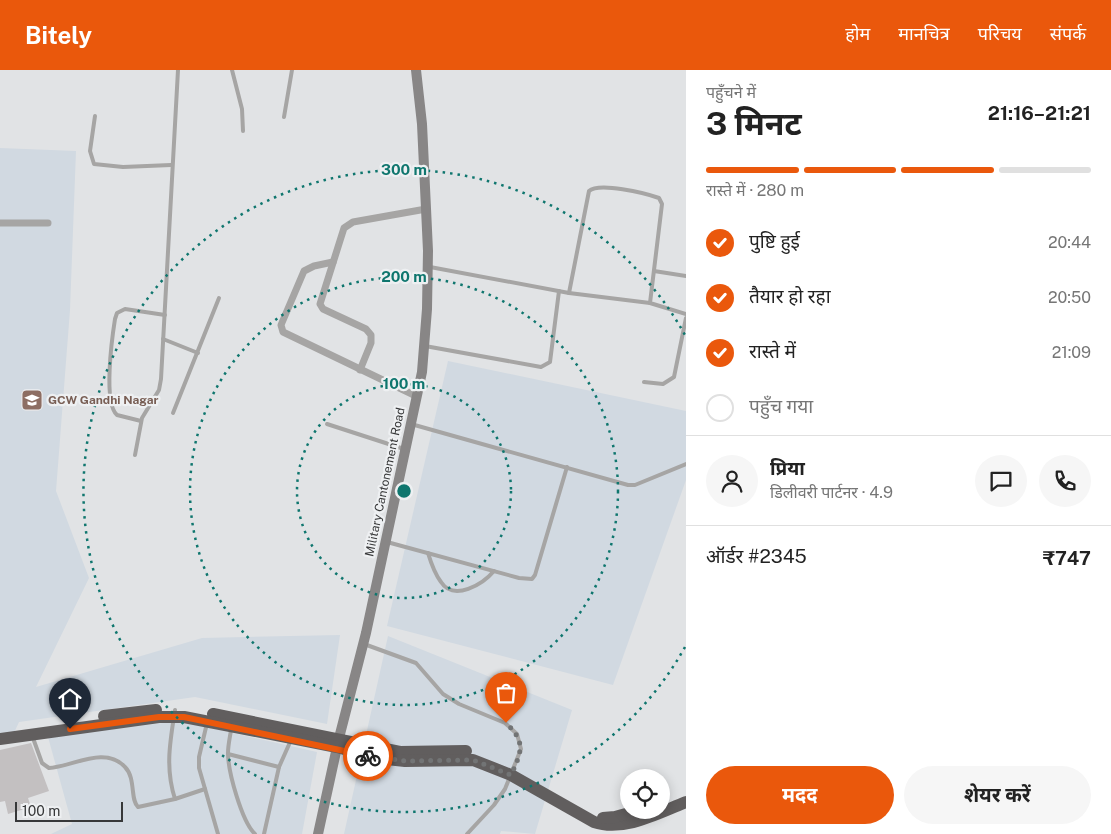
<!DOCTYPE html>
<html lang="hi">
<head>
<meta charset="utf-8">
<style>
  body { margin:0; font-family:"Public Sans","Noto Sans Devanagari",sans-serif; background:#f6f6f6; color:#222; height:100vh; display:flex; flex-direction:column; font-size:19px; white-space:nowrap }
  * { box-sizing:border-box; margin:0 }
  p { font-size:16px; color:#767676 }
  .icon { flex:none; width:28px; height:28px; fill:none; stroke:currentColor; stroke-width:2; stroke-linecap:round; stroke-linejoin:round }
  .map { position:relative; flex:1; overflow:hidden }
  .sheet { display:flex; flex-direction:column; background:#fff; width:425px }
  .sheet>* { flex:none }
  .buttons { position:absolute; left:620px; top:699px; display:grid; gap:10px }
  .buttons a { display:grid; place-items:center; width:50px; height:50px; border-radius:50%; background:#fff; box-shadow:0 2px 12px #0003; font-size:25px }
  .scale { position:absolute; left:15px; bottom:12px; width:108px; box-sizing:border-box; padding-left:5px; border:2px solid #373839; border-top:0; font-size:14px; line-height:18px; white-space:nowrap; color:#373839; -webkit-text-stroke:4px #eef0f2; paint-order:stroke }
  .pin { position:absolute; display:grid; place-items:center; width:42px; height:42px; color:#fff; margin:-51px -21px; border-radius:50% 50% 50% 0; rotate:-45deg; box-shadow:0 0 5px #0007 }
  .pin .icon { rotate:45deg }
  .courier { position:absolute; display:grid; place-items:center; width:50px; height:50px; margin:-25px; border:4px solid #ea580c; border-radius:50%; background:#fff; color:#222; box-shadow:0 1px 6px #0007 }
  .summary em { font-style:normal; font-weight:700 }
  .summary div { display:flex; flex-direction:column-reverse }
  .summary { display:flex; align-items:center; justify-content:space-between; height:85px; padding:0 20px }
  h1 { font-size:32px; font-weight:700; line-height:38px }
  .bar { display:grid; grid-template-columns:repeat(4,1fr); gap:8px 5px; align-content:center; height:60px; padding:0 20px }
  .bar i { height:6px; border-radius:4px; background:#e0e0e0 }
  .bar .selected { background:#ea580c }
  .bar p { grid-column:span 4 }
  .line { display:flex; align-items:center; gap:12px; padding:0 20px; border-top:1px solid #e0e0e0 }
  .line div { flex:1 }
  .round { display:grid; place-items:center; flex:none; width:52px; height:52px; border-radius:26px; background:#f6f6f6 }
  ol { padding:0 20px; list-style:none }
  li { display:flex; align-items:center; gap:15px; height:55px }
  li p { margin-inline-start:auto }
  li .icon { padding:5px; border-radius:50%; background:#ea580c; color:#fff; stroke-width:4 }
  li:last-child { color:#767676 }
  li i { width:28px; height:28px; border:2px solid #e0e0e0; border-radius:50% }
  .cta { display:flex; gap:10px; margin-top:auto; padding:10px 20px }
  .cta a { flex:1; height:58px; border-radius:30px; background:#ea580c; color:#fff; font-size:20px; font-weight:700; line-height:58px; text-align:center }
  .cta a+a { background:#f6f6f6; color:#222 }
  header { display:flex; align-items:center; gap:30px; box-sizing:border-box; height:70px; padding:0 25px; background:#ea580c; color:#fff }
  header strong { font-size:24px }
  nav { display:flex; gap:28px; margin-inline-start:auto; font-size:18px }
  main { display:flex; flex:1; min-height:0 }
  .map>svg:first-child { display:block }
  .built { fill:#d1d9e1 }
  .building { fill:#c3c0c1 }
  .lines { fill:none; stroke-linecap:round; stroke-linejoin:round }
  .lane { stroke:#a6a5a4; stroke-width:4 }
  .street { stroke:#a6a5a4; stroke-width:7 }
  .secondary { stroke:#888686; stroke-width:10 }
  .highway { stroke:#615e5e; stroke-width:12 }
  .done { stroke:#727475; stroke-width:5; stroke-dasharray:0 9 }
  .route { stroke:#ea580c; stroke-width:6 }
  .ring { fill:none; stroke:#0f766e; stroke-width:2.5; stroke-dasharray:2.5 5 }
  .labels { text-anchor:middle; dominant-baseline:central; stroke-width:4.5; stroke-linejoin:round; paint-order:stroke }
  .education-label { font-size:12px; font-weight:bold; fill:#785e54; stroke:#eef0f2; text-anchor:start }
  .street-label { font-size:12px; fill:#373839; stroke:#eef0f2 }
  .centre { fill:#0f766e; stroke:#eef0f2; stroke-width:2.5 }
  .ring-label { font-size:15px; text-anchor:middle; font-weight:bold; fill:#0f766e; stroke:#eef0f2; stroke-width:4.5; stroke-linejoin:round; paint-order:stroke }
</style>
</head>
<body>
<header>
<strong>Bitely</strong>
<nav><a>होम</a><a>मानचित्र</a><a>परिचय</a><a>संपर्क</a></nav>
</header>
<main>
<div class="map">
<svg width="686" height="764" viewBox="0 0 686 764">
  <rect width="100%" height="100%" fill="#e1e3e5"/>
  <g class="built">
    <path d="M0 78 76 81 70 240 56 421 89 508 36 617 202 568 340 565 327 654 195 627 19 652 13 665 0 667Z"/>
    <path d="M448 291 686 341V410L613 615 387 556Z"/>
    <path d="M388 566 572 640 535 764 501 761 500 764H344Z"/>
    <path d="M179 651 317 682 302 764H51L72 754 48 667Z"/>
  </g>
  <path class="building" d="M31 673 49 721 28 728 31 737 8 744 5 731 0 732V680Z"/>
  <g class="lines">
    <g class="lane">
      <path d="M232 0 242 39 243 61"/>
      <path d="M95 46 90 81 94 94 123 97 171 95"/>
      <path d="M284 47 292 0"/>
      <path d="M430 197 569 223 650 233"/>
      <path d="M654 201 686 206"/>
      <path d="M569 223 589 121C599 112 645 123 659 128L662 134 650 233 686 244"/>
      <path d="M163 269 198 283"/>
      <path d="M425 276 541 297 550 292 559 221"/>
      <path d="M644 312 663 314 674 307 686 248"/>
      <path d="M173 343 219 228"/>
      <path d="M141 351 117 345C103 333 112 268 115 249L117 243 125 239 165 245"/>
      <path d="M327 354 404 379"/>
      <path d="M411 354 628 415H635L686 394"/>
      <path d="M135 385 142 348 159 320 161 309 178 0"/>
      <path d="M387 472 519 508 532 509 535 505 567 397"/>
      <path d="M428 483C431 493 435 504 441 512 454 532 483 514 494 501"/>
      <path d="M364 574 416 593 443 624 459 634 505 653 517 664 521 679 505 719 494 735 467 764"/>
      <path d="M175 640C170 672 165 698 175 729L205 719"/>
      <path d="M207 653 199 687V698L218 764"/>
      <path d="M231 660C230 667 228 675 228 683 228 702 242 752 255 764"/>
      <path d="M33 668 42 693 49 698C72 697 105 675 125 697 136 708 130 730 138 737L175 729"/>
      <path d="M228 684 279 697"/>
      <path d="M264 764 279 697 291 670"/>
    </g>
    <g class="street">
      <path d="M0 153H48"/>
      <path d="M333 192 314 196 304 201 281 255 283 262 416 326"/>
      <path d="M360 300 371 273V265L366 259 323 239 320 234 344 158 353 152 426 139"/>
    </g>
    <path class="secondary" d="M318 764 339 668 366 563 422 302 427 239 428 181 422 54 416 0"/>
    <g class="highway">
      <path d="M213 644 400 682 466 681"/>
      <path d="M104 646 156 640"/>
      <path d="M0 669 159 647H184L337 677 378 688 405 691 473 690 511 705 594 752C624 762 658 743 686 732"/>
      <path d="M603 748 615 747 640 740"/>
    </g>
  </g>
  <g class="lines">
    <path class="done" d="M368 686 405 691 473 690 511 705C522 681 526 672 506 653"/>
    <path class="route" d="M70 659 159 647H184L368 686"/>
  </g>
  <g class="ring">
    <circle cx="404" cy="421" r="107"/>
    <circle cx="404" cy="421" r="214"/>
    <path d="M685 577A321 321 0 1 1 685 265"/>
  </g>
  <defs>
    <g id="university-square" transform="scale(1.125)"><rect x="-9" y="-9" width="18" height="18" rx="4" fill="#8d6e63" stroke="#eef0f2"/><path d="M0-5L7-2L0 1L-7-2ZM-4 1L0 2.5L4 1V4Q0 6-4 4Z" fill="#fff"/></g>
  </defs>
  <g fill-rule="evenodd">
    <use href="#university-square" x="32" y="330"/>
  </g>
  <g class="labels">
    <g class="education-label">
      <text x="48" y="330">GCW Gandhi Nagar</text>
    </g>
    <g class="street-label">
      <text transform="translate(385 412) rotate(-78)">Military Cantonement Road</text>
    </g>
  </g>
  <circle cx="404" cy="421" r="8" class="centre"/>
  <g class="ring-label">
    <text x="404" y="105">300 m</text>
    <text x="404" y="212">200 m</text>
    <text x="404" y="319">100 m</text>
  </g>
</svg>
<div class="buttons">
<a><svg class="icon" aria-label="locate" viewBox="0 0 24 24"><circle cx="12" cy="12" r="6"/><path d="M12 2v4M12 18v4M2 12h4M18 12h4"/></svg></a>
</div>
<div class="scale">100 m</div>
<div class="pin" style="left:506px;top:653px;background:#ea580c"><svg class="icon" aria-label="bag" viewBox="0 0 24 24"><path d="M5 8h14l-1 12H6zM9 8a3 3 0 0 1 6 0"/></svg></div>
<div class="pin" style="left:70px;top:659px;background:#1f2937"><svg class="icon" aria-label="home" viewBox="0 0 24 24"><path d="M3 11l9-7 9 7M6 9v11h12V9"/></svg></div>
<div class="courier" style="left:368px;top:686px"><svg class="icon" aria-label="bike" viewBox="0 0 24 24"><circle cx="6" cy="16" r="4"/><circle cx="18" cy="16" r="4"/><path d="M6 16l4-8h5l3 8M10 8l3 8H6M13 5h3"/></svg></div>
</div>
<section class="sheet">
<div class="summary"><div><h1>3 मिनट</h1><p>पहुँचने में</p></div><em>21:16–21:21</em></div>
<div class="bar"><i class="selected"></i><i class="selected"></i><i class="selected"></i><i></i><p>रास्ते में · 280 m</p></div>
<ol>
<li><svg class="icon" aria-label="check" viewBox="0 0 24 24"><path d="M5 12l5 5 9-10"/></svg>पुष्टि हुई<p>20:44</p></li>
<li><svg class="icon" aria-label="check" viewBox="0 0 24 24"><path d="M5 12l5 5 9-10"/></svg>तैयार हो रहा<p>20:50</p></li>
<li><svg class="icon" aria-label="check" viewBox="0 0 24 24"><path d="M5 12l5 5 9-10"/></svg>रास्ते में<p>21:09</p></li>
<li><i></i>पहुँच गया</li>
</ol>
<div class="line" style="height:90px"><a class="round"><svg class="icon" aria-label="person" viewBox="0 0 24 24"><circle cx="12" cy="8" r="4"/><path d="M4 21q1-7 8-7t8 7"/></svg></a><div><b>प्रिया</b><p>डिलीवरी पार्टनर · 4.9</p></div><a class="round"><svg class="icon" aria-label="chat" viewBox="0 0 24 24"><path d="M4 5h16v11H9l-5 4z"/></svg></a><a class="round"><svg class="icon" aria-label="phone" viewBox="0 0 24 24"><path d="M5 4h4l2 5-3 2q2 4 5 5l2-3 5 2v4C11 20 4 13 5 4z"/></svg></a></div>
<div class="line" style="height:65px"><div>ऑर्डर #2345</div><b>₹747</b></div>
<div class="cta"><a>मदद</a><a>शेयर करें</a></div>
</section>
</main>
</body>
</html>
